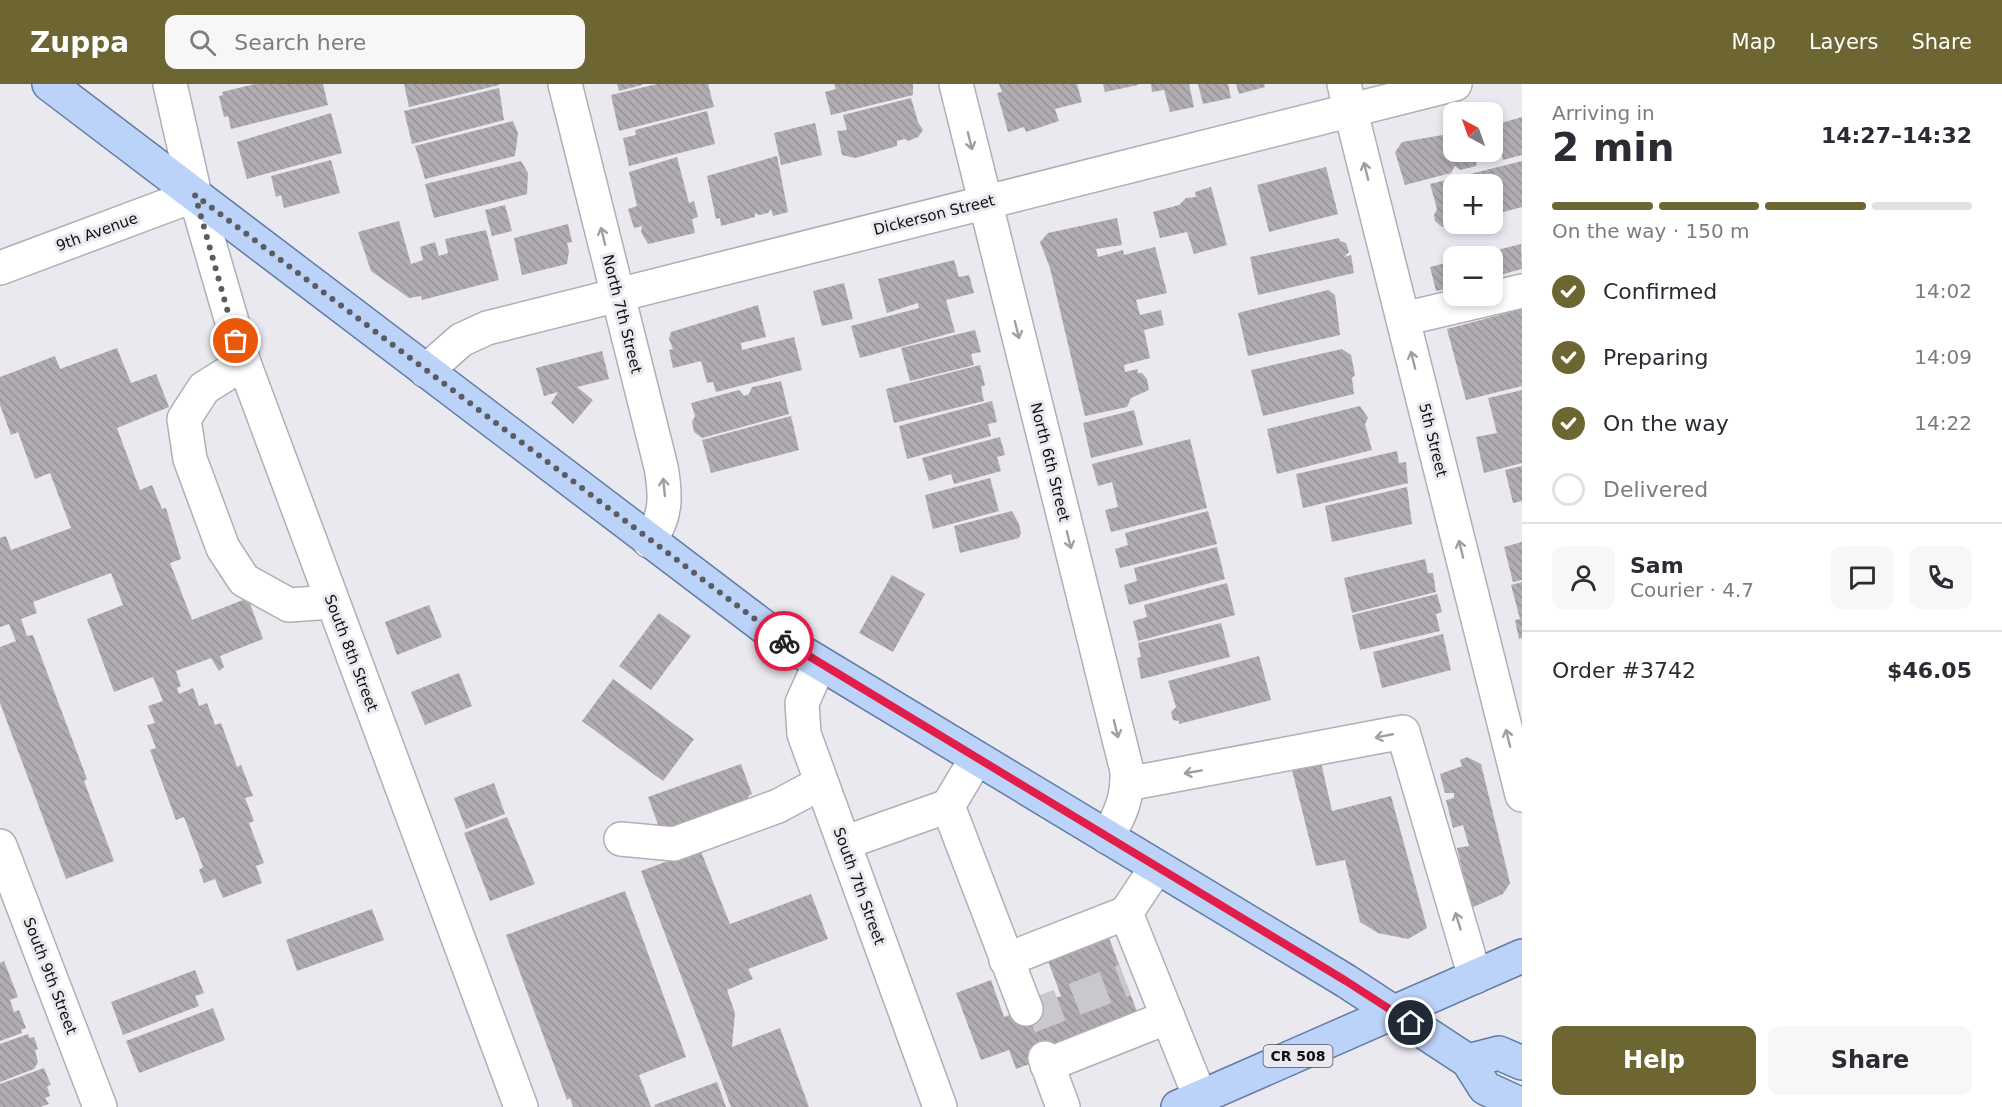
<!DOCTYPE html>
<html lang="en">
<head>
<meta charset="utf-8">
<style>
  body { margin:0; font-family:"DejaVu Sans",sans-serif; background:#f7f7f7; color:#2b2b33; height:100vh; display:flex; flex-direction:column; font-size:22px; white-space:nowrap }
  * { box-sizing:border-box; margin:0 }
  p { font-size:20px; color:#7c7c81 }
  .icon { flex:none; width:33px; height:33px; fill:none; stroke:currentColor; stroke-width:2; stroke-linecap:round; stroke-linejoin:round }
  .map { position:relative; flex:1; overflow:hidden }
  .panel { display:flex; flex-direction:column; background:#fff; width:480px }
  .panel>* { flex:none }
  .needle { width:39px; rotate:319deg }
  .fabs { position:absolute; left:1443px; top:18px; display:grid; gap:12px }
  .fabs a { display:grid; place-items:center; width:60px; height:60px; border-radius:12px; background:#fff; box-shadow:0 3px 9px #0003; font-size:30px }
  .pin { position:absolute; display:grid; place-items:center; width:51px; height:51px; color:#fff; margin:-26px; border:3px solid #fff; border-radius:50%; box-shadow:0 2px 6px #0007 }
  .courier { position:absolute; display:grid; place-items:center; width:60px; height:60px; margin:-30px; border:4px solid #e11d48; border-radius:50%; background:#fff; color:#222; box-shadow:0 2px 8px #0007 }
  .head em { font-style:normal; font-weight:700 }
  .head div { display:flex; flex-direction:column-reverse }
  .head { display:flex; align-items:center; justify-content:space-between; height:102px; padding:0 30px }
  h1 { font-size:39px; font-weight:700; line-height:45px }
  .bar { display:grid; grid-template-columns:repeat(4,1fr); gap:9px 6px; align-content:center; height:72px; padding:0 30px }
  .bar i { height:8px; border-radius:4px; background:#e1e1e2 }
  .bar .active { background:#6d6632 }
  .bar p { grid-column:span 4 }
  .line { display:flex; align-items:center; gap:15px; padding:0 30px; border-top:2px solid #e1e1e2 }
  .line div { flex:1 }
  .round { display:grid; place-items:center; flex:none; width:63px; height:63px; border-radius:12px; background:#f7f7f7 }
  ol { padding:0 30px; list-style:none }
  li { display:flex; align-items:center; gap:18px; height:66px }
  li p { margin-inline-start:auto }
  li .icon { padding:6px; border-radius:50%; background:#6d6632; color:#fff; stroke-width:4 }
  li:last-child { color:#7c7c81 }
  li i { width:33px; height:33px; border:3px solid #e1e1e2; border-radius:50% }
  .button { display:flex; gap:12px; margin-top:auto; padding:12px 30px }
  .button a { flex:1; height:69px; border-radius:12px; background:#6d6632; color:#fff; font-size:24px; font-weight:700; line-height:69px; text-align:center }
  .button a+a { background:#f7f7f7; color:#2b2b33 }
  header { display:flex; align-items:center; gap:36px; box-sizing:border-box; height:84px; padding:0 30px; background:#6d6632; color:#fff }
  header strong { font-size:28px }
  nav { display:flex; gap:33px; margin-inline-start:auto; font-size:21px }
  .search { width:420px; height:54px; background:#f7f7f7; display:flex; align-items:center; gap:15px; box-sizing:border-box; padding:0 21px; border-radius:12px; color:#7c7c81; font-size:22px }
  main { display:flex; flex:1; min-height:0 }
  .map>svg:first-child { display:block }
  .building { fill:url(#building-back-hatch) }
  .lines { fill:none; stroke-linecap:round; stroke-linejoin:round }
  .minor-tunnel { stroke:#c9c8cf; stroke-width:33; stroke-dasharray:33 16; stroke-linecap:butt }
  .minor-casing { stroke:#b0afb5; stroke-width:36 }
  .major-casing { stroke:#627ba4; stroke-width:36 }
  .minor { stroke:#fff; stroke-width:33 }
  .major { stroke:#bbd3f8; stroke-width:33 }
  .oneway { stroke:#9f9fa0 }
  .done { stroke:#5c5c60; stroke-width:6; stroke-dasharray:0 10.8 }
  .route { stroke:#e11d48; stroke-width:8 }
  .labels { text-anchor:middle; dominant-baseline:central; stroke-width:6; stroke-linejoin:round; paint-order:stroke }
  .shield { fill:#eae9f0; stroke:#515155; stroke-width:1.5 }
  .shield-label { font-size:14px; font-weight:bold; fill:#101012 }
  .street-label { font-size:15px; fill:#101012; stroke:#eae9f0 }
</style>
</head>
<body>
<header>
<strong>Zuppa</strong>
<div class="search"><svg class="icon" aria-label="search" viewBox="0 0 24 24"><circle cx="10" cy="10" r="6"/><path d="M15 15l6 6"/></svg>Search here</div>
<nav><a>Map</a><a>Layers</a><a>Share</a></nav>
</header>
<main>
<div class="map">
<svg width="1522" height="1023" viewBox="0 0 1522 1023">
  <defs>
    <pattern id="building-back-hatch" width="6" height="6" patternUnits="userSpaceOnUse" patternTransform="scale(1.5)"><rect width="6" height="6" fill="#b1acb1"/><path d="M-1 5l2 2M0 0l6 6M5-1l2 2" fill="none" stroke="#979397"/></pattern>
  </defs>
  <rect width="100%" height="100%" fill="#eae9f0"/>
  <g class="building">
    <path d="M255 0H323L328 21 231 45 228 32 224 33 219 12 223 11 222 8Z"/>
    <path d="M404 0H499V1L409 23Z"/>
    <path d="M617 0H642V1L619 7Z"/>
    <path d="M657 0H708L714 23 619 47 611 11Z"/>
    <path d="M834 0H913V11L831 31 825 8 836 5Z"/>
    <path d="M999 0H1077L1082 18 1055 25 1059 37 1026 48 1024 43 1008 48 997 9 1002 8Z"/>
    <path d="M1103 0H1138V1L1105 8Z"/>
    <path d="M1151 0H1189L1194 23 1170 28 1164 6 1152 8Z"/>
    <path d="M1198 0H1228L1231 14 1203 20Z"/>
    <path d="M1236 0H1264L1265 3 1239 10Z"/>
    <path d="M499 4 504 36 412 60 404 27Z"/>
    <path d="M911 14 918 38 923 46 918 53 908 57 905 55 897 57V62L855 74 842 71 837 47 847 46 843 31Z"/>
    <path d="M707 27 715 60 629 82 623 54 636 51 635 46Z"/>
    <path d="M331 29 342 69 247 95 237 58Z"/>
    <path d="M1522 33V71L1503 76 1494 41Z"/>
    <path d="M513 37 518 49 515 72 425 95 415 62Z"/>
    <path d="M815 39 822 71 781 81 774 49Z"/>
    <path d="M1454 49V68H1482L1484 74 1477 76 1476 82 1460 86 1455 82 1451 89 1405 101 1395 68 1402 58Z"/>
    <path d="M777 72 788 128 773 132 771 125 768 129 759 131 755 129V133L721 142 720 134 716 135 707 92Z"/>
    <path d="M677 73 689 119 694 117 698 133 692 135 695 149 648 160 641 148 642 142 634 144 628 125 637 122 629 88Z"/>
    <path d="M331 76 340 109 284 124 281 111 276 113 271 92Z"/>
    <path d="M521 77 528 89 527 110 434 134 425 100Z"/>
    <path d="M1522 77V123L1492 131V100H1454V140L1442 143 1435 137 1434 131 1437 125 1430 100Z"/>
    <path d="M1326 83 1338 130 1269 148 1257 101Z"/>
    <path d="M1211 103 1227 161 1194 170 1187 148 1160 154 1153 128 1179 121 1186 114 1196 113 1195 108Z"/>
    <path d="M505 121 512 147 492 152 485 126Z"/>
    <path d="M1117 134 1122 161 1096 165 1098 173 1123 166 1124 171 1155 163 1167 209 1136 216 1140 231 1161 226 1164 241 1144 246 1150 274 1124 281 1125 288 1138 285V289H1142L1147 295 1149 306 1131 314 1127 323 1085 332 1050 184 1040 158 1048 149Z"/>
    <path d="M399 137 411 180 423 176 420 163 435 158 439 172 448 169 445 155 486 146 499 196 422 216 421 212 409 214 371 187 358 148Z"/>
    <path d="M568 140 572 158 567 159 569 167 567 180 522 191 514 154Z"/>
    <path d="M1339 154 1340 157 1346 159 1349 168 1344 173 1351 171 1354 189 1258 211 1250 173Z"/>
    <path d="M1521 160 1522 185 1492 193V172H1473Z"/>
    <path d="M954 176 959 193 969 191 974 209 946 216 955 248 860 274 851 242 919 224 918 219 887 229 878 195Z"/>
    <path d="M1454 177V203L1436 207 1430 183Z"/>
    <path d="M844 199 853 235 822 242 813 207Z"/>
    <path d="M1328 206 1335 211 1340 251 1248 272 1238 229Z"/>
    <path d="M758 221 766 253 741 259 742 266 794 253 802 286 716 308 713 298 707 299 701 277 673 284 669 266 673 265 669 255 671 248Z"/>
    <path d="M1522 225V302L1466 316 1447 245Z"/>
    <path d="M975 246 981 268 971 270 974 281 910 297 901 264Z"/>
    <path d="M117 264 131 299 156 290 169 323 117 344 140 406 152 401 162 425 166 424 181 475 170 479 192 536 248 514 263 555 220 572 224 583 219 587 211 574 176 587 181 602 177 604 179 610 193 604 199 622 207 619 215 641 221 639 237 683 241 681 253 712 245 714 254 737 249 739 264 779 256 782 262 799 223 814 215 795 204 799 199 786 203 783 184 733 176 736 150 666 156 664 147 641 155 639 148 622 163 617 153 593 114 608 87 535 123 521 111 489 33 518 37 529 21 535 27 552 33 551 87 695 84 697 114 777 66 795 0 619V563L16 557 9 540 0 543V454L6 452 11 466 71 444 50 389 35 395 18 348 11 351 0 321V293L55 272 60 285Z"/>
    <path d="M1342 265 1351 271 1355 291 1352 294 1354 310 1263 332 1251 286Z"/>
    <path d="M602 267 609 295 577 303 593 316 573 340 551 319 558 308 544 312 536 284Z"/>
    <path d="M980 281 985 301 981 303 984 317 894 339 886 305Z"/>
    <path d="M781 297 789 330 702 354 694 348 692 338 695 332 691 319 739 306 744 312 749 310 752 303Z"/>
    <path d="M1522 306V379L1484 389 1476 353 1497 349 1488 314Z"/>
    <path d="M992 317 997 338 988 340 991 352 907 375 899 342Z"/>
    <path d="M1360 322 1368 334 1365 340 1372 366 1277 390 1267 345Z"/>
    <path d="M1134 326 1143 361 1091 374 1083 339Z"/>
    <path d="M791 332 799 366 711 389 702 356Z"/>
    <path d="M1000 353 1005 371 997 373 1001 387 954 400 951 390 929 397 922 374Z"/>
    <path d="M1190 355 1207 424 1111 448 1105 426 1118 423 1112 398 1098 402 1092 380Z"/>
    <path d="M1397 367 1399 379 1406 378 1408 399 1303 424 1296 390Z"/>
    <path d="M1522 382V417L1513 419 1505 386Z"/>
    <path d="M990 394 999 427 933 445 925 411Z"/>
    <path d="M1407 403 1412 440 1332 458 1325 422Z"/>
    <path d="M1012 427 1019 440 1021 449 1019 454 960 469 954 442Z"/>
    <path d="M1208 427 1217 460 1120 484 1115 465 1128 461 1125 449Z"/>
    <path d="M1522 458V496L1513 498 1504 463Z"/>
    <path d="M1217 463 1225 495 1129 521 1124 501 1137 497 1134 484Z"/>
    <path d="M1425 475 1428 489H1433L1436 508 1352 529 1344 494Z"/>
    <path d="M892 491 925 510 893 568 859 549Z"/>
    <path d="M1522 498V554L1519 555 1515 536 1520 535 1511 501Z"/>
    <path d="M1227 499 1235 531 1138 557 1133 537 1147 533 1144 521Z"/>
    <path d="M1437 510 1442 528 1436 530 1440 547 1360 566 1352 531Z"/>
    <path d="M429 521 442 553 397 571 385 538Z"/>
    <path d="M659 529 691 552 651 606 619 582Z"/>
    <path d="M1221 539 1230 573 1141 595 1137 574 1141 573 1138 559Z"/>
    <path d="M1443 550 1451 586 1382 604 1373 568Z"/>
    <path d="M1259 572 1271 616 1179 640V637L1173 636 1171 628 1176 623 1168 597Z"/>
    <path d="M459 589 472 622 425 641 411 608Z"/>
    <path d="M613 595 694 655 663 697 582 637Z"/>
    <path d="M1467 673 1481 680 1510 799 1503 810 1471 824 1457 764 1469 762 1463 741 1453 744 1446 716 1454 714V709H1445L1440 690 1462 682 1460 676Z"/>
    <path d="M1320 674 1332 727 1391 712 1427 844 1408 855 1378 849 1360 838 1345 776 1316 782 1291 682Z"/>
    <path d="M741 680 752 710 748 712 751 722 663 754 648 713Z"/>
    <path d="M494 699 505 730 466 745 454 714Z"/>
    <path d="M507 733 535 800 490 817 464 749Z"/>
    <path d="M700 765 730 840 811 810 828 855 748 885 753 895 727 906 735 929 732 963 780 944 809 1023H731L641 787Z"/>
    <path d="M625 807 686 973 639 991 651 1023H573L570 1014 567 1016 506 851Z"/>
    <path d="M372 825 384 856 297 887 286 856Z"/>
    <path d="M1109 854 1141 938 1016 985 1009 966 981 976 956 909 991 896 1004 933 1061 912 1048 877Z"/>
    <path d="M4 877 18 913 10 916 14 928 19 926 26 944 21 946 22 949 0 957V879Z"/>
    <path d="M195 886 204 909 195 912 199 922 123 951 111 918Z"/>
    <path d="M213 924 225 956 139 989 126 957Z"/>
    <path d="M28 950 29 954 34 953 38 965 35 966 38 978 34 985 0 998V960Z"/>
    <path d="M44 984 51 1001 47 1002 50 1012 45 1014 49 1020 40 1023H0V1000Z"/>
    <path d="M717 998 726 1023H655L654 1021Z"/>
  </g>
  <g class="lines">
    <path class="minor-tunnel" d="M1029 933 1125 896"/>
    <g class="minor-casing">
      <g id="minor">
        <path d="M170 0 195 111 244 279 521 1023"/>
        <path d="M565 0 661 383C666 411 667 433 649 457"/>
        <path d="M956 0 1127 687C1128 713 1121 730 1107 753"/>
        <path d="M1344 0 1522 711"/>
        <path d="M0 184 195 111"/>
        <path d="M1403 235 1522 207"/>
        <path d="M244 279 204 304 184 335 190 375 223 464 244 496 289 521 332 518"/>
        <path d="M426 287 461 256 487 244 1455 0"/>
        <path d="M819 581 802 619 804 650 940 1023"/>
        <path d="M976 675 948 722 1026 925"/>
        <path d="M1127 700 1403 648 1475 893"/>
        <path d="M621 755 674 760 778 722 821 699"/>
        <path d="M844 759 948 722"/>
        <path d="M0 762 100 1023"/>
        <path d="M1156 784 1126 829 1200 1013"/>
        <path d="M1006 876 1126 829"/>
        <path d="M1045 974 1063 1023"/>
        <path d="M1047 981 1168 933"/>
      </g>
    </g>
    <g class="major-casing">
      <g id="major">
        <path d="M49 0 780 555 1346 897 1468 977 1485 1004 1522 1021"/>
        <path d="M1468 977 1499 969 1522 979"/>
        <path d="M1178 1023 1522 872"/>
      </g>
    </g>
    <use href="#minor" class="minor"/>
    <use href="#major" class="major"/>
  </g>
  <defs><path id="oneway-shaft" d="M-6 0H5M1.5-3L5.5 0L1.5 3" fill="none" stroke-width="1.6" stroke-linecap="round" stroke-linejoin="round" transform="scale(1.5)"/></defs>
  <g class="oneway">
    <use href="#oneway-shaft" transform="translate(970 57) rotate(76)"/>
    <use href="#oneway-shaft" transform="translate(1366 87) rotate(-104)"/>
    <use href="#oneway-shaft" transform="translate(603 152) rotate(-104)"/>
    <use href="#oneway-shaft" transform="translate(1017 246) rotate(76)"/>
    <use href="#oneway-shaft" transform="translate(1413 276) rotate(-104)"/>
    <use href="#oneway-shaft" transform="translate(664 403) rotate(-96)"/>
    <use href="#oneway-shaft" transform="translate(1069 456) rotate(76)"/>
    <use href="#oneway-shaft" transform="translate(1461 465) rotate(-104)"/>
    <use href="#oneway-shaft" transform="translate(1116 645) rotate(76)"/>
    <use href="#oneway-shaft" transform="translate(1384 652) rotate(169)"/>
    <use href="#oneway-shaft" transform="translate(1508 654) rotate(-104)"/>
    <use href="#oneway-shaft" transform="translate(1193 688) rotate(170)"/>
    <use href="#oneway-shaft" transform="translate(1458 837) rotate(-107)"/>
  </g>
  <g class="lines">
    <path class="done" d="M236 257 195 111 784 557"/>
    <path class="route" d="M784 557 1346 897 1411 939"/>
  </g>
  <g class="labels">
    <rect class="shield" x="1263.5" y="961" width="69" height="22" rx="4.5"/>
    <g class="shield-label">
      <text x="1298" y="972">CR 508</text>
    </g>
    <g class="street-label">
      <text transform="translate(934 131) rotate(-14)">Dickerson Street</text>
      <text transform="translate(97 148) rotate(-20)">9th Avenue</text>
      <text transform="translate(622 230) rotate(76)">North 7th Street</text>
      <text transform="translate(1433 356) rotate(76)">5th Street</text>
      <text transform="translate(1050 378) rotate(76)">North 6th Street</text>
      <text transform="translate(351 569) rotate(69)">South 8th Street</text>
      <text transform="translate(859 802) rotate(70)">South 7th Street</text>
      <text transform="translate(50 892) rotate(69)">South 9th Street</text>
    </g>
  </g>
</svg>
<div class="fabs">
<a><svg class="needle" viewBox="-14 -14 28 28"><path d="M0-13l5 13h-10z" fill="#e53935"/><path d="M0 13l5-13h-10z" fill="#7c7c81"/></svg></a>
<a>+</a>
<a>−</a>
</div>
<div class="pin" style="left:236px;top:257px;background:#ea580c"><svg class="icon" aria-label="bag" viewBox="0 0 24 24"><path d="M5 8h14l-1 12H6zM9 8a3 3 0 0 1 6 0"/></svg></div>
<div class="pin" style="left:1411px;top:939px;background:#1f2937"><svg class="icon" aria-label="home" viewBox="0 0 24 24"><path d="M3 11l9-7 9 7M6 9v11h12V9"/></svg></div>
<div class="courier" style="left:784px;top:557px"><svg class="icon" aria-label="bike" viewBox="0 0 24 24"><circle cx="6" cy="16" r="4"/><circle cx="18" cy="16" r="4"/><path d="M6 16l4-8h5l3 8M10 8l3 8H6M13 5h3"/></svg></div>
</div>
<section class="panel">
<div class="head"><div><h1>2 min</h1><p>Arriving in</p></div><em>14:27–14:32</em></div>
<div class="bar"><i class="active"></i><i class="active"></i><i class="active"></i><i></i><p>On the way · 150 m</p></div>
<ol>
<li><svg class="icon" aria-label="check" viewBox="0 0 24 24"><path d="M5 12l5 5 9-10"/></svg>Confirmed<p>14:02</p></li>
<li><svg class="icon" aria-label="check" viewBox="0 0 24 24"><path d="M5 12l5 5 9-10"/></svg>Preparing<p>14:09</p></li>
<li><svg class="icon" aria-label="check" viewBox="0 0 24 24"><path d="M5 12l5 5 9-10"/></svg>On the way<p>14:22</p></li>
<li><i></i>Delivered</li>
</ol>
<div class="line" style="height:108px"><a class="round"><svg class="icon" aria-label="person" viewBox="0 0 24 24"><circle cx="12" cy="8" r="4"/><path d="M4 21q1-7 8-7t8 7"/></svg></a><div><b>Sam</b><p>Courier · 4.7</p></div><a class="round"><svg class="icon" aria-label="chat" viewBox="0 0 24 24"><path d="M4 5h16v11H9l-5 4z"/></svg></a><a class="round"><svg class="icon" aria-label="phone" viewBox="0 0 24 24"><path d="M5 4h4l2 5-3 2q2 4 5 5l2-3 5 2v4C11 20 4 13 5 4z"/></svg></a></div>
<div class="line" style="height:78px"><div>Order #3742</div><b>$46.05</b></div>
<div class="button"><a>Help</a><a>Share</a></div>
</section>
</main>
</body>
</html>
